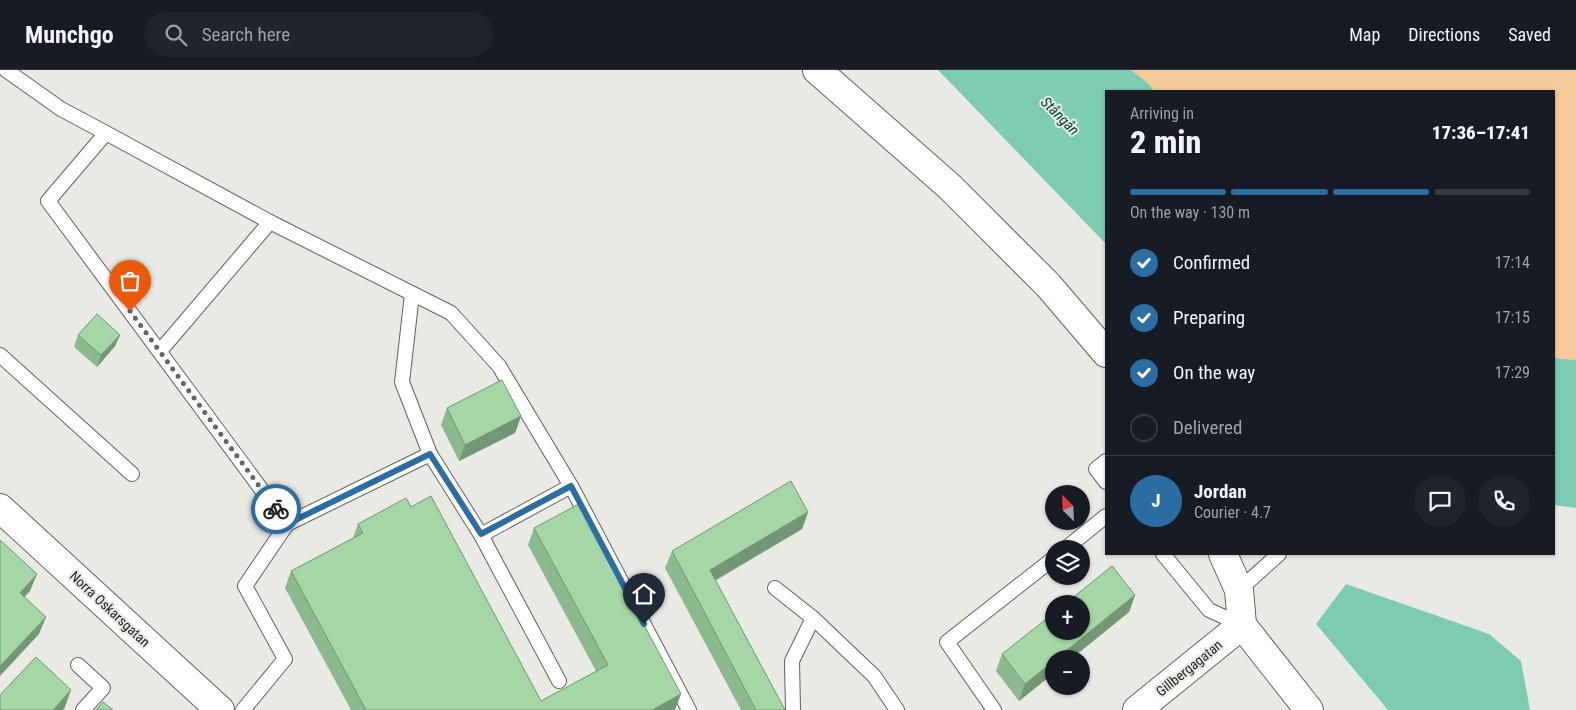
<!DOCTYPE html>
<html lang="en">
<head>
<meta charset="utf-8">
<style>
  body { margin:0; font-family:"Roboto Condensed",sans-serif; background:#20242c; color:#f1f3f6; height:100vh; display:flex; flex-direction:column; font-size:19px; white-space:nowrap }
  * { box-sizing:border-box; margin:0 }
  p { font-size:16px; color:#9ea1a6 }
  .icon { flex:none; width:28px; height:28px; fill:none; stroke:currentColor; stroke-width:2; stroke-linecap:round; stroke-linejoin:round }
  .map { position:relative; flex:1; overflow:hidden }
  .sheet { position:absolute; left:1105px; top:20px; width:450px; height:465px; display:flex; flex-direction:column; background:#171b24; border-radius:0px; box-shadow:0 1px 4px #0004 }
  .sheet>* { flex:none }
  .needle { width:32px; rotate:336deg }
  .controls { position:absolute; left:1045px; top:415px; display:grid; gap:10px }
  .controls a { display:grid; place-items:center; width:45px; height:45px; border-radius:50%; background:#171b24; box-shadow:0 1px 4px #0004; font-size:25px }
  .pin { position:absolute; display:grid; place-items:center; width:42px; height:42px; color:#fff; margin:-51px -21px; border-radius:50% 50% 50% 0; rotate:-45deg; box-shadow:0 0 5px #0007 }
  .pin .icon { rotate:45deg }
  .courier { position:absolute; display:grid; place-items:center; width:50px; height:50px; margin:-25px; border:4px solid #2c6da3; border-radius:50%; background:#fff; color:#222; box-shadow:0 1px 6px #0007 }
  .summary em { font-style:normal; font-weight:800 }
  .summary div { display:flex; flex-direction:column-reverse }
  .summary { display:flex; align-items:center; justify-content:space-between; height:85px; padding:0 25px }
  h1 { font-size:32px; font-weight:800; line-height:38px }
  .bar { display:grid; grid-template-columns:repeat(4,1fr); gap:8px 5px; align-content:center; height:60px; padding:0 25px }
  .bar i { height:6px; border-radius:4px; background:#363941 }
  .bar .active { background:#2c6da3 }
  .bar p { grid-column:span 4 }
  .line { display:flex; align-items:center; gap:12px; padding:0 25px; border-top:1px solid #363941 }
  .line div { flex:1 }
  .round { display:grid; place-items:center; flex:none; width:52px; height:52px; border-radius:26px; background:#20242c }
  ol { padding:0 25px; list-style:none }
  li { display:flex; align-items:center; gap:15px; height:55px }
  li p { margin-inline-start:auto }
  li .icon { padding:5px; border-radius:50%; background:#2c6da3; color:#fff; stroke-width:4 }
  li:last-child { color:#9ea1a6 }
  li i { width:28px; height:28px; border:2px solid #363941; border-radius:50% }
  header { display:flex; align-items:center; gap:30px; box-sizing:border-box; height:70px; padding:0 25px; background:#171b24; border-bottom:1px solid #363941 }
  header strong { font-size:24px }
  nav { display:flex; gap:28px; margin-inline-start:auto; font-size:18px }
  .search { width:350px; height:45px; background:#20242c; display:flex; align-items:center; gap:12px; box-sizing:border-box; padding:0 18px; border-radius:28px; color:#9ea1a6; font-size:19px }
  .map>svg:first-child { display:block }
  .green { fill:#f7ca99 }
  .water { fill:#7dccb1 }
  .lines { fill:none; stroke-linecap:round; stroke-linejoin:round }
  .lane-casing { stroke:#62635d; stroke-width:16 }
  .street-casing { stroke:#62635d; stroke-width:30 }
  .lane { stroke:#fff; stroke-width:14 }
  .street { stroke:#fff; stroke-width:28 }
  .wall { fill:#8db98e }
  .shaded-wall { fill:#739674 }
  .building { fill:#a4d7a5; stroke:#739674 }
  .done { stroke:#656662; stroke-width:5; stroke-dasharray:0 9 }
  .route { stroke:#2c6da3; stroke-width:6 }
  .labels { text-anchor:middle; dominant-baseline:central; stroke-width:4; stroke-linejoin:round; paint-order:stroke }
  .street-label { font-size:14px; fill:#1f1f1d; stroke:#e8eae3 }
  .water-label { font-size:15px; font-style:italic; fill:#004736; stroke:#e8eae3 }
</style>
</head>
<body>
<header>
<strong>Munchgo</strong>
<div class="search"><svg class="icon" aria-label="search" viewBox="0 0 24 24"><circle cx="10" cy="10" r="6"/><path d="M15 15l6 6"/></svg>Search here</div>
<nav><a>Map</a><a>Directions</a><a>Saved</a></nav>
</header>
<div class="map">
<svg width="1576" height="640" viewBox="0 0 1576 640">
  <rect width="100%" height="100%" fill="#e8eae3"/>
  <path class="green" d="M1131 0H1576V290L1554 288V21H1154L1149 14Z"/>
  <g class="water">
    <path d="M938 0H1131L1149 14 1154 21H1106V174Z"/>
    <path d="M1554 288 1576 290V438L1554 435Z"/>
    <path d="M1346 514 1489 564 1521 591 1530 640H1388L1316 554Z"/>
  </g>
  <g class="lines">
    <g class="lane-casing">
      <g id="lane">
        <path d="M6 0 61 39 106 63 270 152 451 243 499 296 571 416"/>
        <path d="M106 63 48 131 287 454 430 384 481 465"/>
        <path d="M412 224 402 312 430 384"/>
        <path d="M160 281 270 152"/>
        <path d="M0 285 132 404"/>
        <path d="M1106 391 1096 399 1106 412"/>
        <path d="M1065 479 1106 446"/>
        <path d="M1163 484 1209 540 1242 555"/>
        <path d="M775 518 813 548 874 606 897 640"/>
        <path d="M1239 520 1279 484"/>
        <path d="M78 595 103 618 83 640"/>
        <path d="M559 611 481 465 571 416 689 640"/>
        <path d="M243 640 285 589 245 516 287 454"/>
        <path d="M793 640 792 591 813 548"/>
        <path d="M994 640 947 572 1054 488"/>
      </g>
    </g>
    <g class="street-casing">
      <g id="street">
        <path d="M817 0 950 117 1048 215 1106 283"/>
        <path d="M0 438 220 640"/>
        <path d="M1223 484 1239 520 1242 555"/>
        <path d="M1242 555 1309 640"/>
        <path d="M1137 640 1242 555"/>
      </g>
    </g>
    <use href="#lane" class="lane"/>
    <use href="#street" class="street"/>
  </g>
  <g class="wall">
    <path d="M78 265H120L115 276 97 297 74 277Z"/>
    <path d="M447 338 521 346 515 363 459 391 441 355Z"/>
    <path d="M411 437 541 631 596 601 528 475 534 458 675 640H351L285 518 291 501 353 468 358 454Z"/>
    <path d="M808 442 802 459 715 511 785 640H741L665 498 672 481Z"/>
    <path d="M1135 525 1129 542 1019 631 996 601 1002 584Z"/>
  </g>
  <g class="shaded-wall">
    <path d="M120 265 115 276 97 297 101 285Z"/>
    <path d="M521 346 515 363 459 391 465 375Z"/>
    <path d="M808 442 802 459 703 517 710 500Z"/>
    <path d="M37 504 30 521 13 540 20 523Z"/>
    <path d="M1135 525 1129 542 1071 589H1056Z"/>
    <path d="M46 547 39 564 0 606V596Z"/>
    <path d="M1054 591V603L1019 631 1025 614Z"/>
    <path d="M71 620 65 637 63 640H53Z"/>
    <path d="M681 624 675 640H652Z"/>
  </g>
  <g class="building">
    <path d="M97 244 120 265 101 285 78 265Z"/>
    <path d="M502 310 521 346 465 375 447 338Z"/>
    <path d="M791 411 808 442 710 500 785 640H756L672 481Z"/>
    <path d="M431 426 541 631 608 595 534 458 579 434 681 624 652 640H366L291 501 363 463 358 454 406 428 411 437Z"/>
    <path d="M0 470 37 504 20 523 46 547 0 596Z"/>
    <path d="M1112 496 1135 525 1056 589H1054V591L1025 614 1002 584 1054 543V561H1081V534H1065Z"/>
    <path d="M36 587 71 620 53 640H0V625Z"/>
    <path d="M103 632 113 640H96Z"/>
  </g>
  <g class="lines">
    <path class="done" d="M130 241 276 439"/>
    <path class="route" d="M276 439 287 454 430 384 481 464 571 416 644 554"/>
  </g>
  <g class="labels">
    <g class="street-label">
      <text transform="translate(110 539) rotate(43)">Norra Oskarsgatan</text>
      <text transform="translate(1189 598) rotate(-39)">Gillbergagatan</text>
    </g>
    <g class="water-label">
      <text transform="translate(1060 46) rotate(45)">Stångån</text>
    </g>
  </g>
</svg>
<div class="controls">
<a><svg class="needle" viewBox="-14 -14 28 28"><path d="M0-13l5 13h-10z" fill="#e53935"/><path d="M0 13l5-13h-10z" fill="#9ea1a6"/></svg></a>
<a><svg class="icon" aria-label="layers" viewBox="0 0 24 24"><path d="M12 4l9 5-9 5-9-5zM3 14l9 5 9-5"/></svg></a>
<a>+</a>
<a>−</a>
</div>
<div class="pin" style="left:130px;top:241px;background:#ea580c"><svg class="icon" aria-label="bag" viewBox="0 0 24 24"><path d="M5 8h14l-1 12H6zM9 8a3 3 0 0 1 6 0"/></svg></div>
<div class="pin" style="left:644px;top:554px;background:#1f2937"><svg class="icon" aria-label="home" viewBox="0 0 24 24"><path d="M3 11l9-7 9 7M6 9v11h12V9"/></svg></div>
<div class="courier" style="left:276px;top:439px"><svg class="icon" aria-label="bike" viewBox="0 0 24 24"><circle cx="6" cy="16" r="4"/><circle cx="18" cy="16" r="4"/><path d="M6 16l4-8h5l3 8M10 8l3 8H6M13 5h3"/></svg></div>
<section class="sheet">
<div class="summary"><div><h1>2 min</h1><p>Arriving in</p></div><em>17:36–17:41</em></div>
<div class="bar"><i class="active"></i><i class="active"></i><i class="active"></i><i></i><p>On the way · 130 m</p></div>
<ol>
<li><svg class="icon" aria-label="check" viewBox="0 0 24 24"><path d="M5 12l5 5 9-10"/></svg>Confirmed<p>17:14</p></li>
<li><svg class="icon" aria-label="check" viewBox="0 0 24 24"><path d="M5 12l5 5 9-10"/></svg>Preparing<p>17:15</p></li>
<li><svg class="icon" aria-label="check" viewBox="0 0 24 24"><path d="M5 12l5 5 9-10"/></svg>On the way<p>17:29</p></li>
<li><i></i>Delivered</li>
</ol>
<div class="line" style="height:90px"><b class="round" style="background:#2c6da3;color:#fff">J</b><div><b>Jordan</b><p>Courier · 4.7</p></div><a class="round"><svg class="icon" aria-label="chat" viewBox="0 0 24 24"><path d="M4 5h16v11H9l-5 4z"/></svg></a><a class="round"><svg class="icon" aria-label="phone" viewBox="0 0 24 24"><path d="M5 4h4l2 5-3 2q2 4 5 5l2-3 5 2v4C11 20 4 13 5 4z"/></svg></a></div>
</section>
</div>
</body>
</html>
